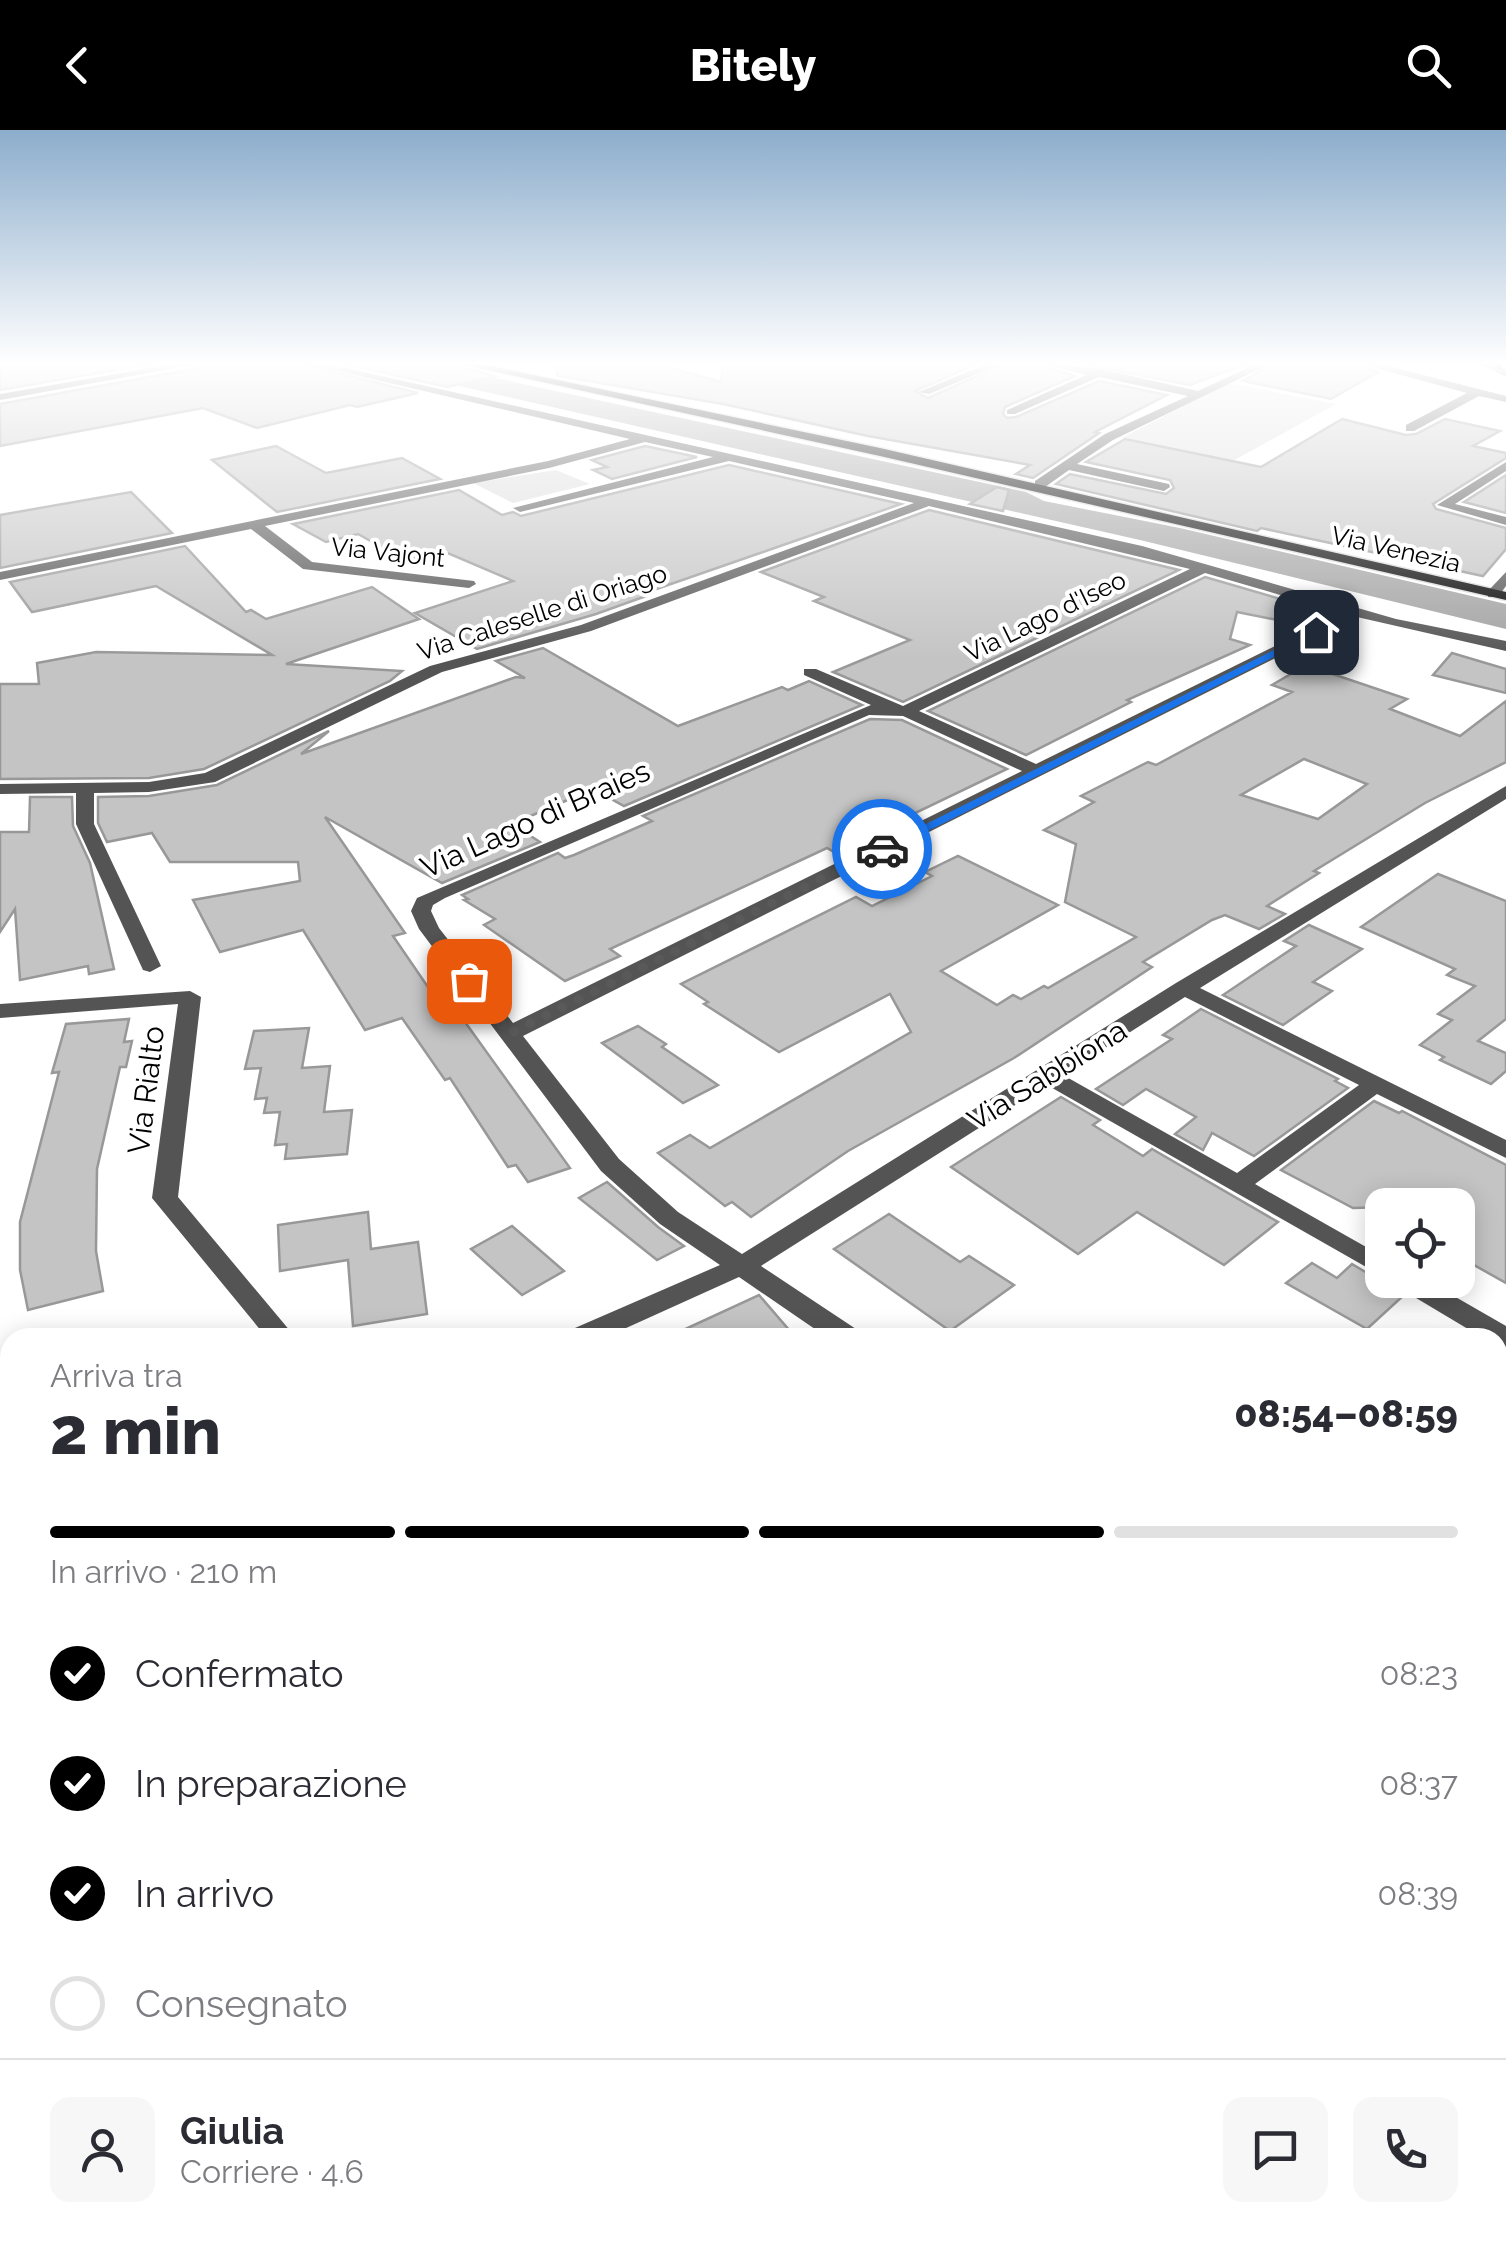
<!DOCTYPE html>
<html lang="it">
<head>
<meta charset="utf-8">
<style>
  body { margin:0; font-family:Raleway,sans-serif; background:#f7f7f7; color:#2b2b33; height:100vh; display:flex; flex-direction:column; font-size:38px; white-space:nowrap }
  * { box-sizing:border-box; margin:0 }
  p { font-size:32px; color:#7c7c81 }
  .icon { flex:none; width:55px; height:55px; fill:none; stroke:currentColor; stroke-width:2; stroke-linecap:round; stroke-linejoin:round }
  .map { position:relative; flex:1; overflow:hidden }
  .drawer { position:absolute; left:0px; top:1198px; width:1508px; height:932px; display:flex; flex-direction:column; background:#fff; border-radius:30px 30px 0 0; box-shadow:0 5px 25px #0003 }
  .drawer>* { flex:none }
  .controls { position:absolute; left:1365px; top:1058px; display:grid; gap:20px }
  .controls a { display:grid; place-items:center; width:110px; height:110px; border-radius:20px; background:#fff; box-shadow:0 5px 25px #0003; font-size:50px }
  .pin { position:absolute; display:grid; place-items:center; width:85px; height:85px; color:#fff; margin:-42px; border-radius:20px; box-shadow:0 5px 15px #0006 }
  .courier { position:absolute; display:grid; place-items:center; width:100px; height:100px; margin:-50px; border:8px solid #1a73e8; border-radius:50%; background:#fff; color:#222; box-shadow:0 2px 12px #0007 }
  .head em { font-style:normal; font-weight:800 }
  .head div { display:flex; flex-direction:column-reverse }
  .head { display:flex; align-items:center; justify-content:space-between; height:170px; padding:0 50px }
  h1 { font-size:65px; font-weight:800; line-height:75px }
  .bar { display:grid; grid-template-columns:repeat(4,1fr); gap:15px 10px; align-content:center; height:120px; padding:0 50px }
  .bar i { height:12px; border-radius:8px; background:#e1e1e2 }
  .bar .active { background:#000 }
  .bar p { grid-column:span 4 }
  .line { display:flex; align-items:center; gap:25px; padding:0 50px; border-top:2px solid #e1e1e2 }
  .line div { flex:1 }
  .round { display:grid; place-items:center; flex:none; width:105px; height:105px; border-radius:20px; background:#f7f7f7 }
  ol { padding:0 50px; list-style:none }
  li { display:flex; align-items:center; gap:30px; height:110px }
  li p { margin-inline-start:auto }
  li .icon { padding:10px; border-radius:50%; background:#000; color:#fff; stroke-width:4 }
  li:last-child { color:#7c7c81 }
  li i { width:55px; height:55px; border:5px solid #e1e1e2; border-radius:50% }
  header { display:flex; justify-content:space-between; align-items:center; height:130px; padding:0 50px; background:#000; color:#fff; font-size:45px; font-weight:800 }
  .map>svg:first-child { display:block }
  .green { fill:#dbdbdb }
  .water { fill:#a2a2a2 }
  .building { fill:#c4c4c4; stroke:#989898; stroke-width:2.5; fill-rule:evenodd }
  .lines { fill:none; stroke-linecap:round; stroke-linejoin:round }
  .major-casing { stroke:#dbdbdb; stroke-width:3 }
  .minor { fill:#545454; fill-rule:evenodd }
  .major { fill:#000; fill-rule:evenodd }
  .rail { stroke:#000; stroke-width:4; stroke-dasharray:8 2.5 1 2.5; stroke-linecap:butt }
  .route { fill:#1a73e8 }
  .done { stroke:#595959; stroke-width:10; stroke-dasharray:0 18 }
  .labels { text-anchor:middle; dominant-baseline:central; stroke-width:8; stroke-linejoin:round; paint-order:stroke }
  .far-street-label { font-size:25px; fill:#000; stroke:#fff }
  .street-label { font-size:30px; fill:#000; stroke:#fff }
</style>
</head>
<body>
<header><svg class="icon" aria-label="back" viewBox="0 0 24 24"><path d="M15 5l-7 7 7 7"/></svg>Bitely<svg class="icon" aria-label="search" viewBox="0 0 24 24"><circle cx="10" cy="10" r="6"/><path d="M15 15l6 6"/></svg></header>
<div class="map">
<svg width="1506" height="2129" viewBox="0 0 1506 2129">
  <rect width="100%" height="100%" fill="#fff"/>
  <g class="green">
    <path d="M1228 253 1336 274 1229 333 1122 308Z"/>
    <path d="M556 340 590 354 513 373 473 353Z"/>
    <path d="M1498 1321 1506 1326V2129H1494L1489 2120H1498Z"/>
  </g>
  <path class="water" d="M353 232H421L1026 362 1044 371 1180 398 1506 474V499L1140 410Z"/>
  <g class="building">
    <path d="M0 232H163L0 260Z"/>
    <path d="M213 232H295L418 263 357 277 350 275 257 298 203 278 0 316V274L210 236Z"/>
    <path d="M336 232H447L495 246 447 257Z"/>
    <path d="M553 232H650L721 252 723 232H859L873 239 883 232H981L915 261 928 268 1009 232H1032L1075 246 1005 277 1003 284 1007 288 1016 287 1099 251 1167 265 1095 302 1099 303 1033 348 1016 344 1030 335 868 306 723 274 558 246Z"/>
    <path d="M1072 232H1251L1190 255Z"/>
    <path d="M1277 232H1350L1378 242 1331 269 1243 251Z"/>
    <path d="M1342 289 1406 305 1416 304 1445 289 1500 301 1473 316 1506 323V328L1433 374 1436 379 1506 398V419L1483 446 1261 398 1257 401 1056 354 1070 344 1166 364 1174 358 1170 350 1086 332 1125 309 1261 337Z"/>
    <path d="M276 316 326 343 402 328 440 349 277 382 212 330Z"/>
    <path d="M645 316 697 327 612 349 593 340 607 337 592 330Z"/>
    <path d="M729 335 901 374 645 463 649 465 596 484 477 519 415 483 513 451 443 421 406 431 358 404 326 412 293 394 459 360 502 385 513 382 521 386Z"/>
    <path d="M1506 345V383L1464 372Z"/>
    <path d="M997 357 1009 360 1003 381 970 374Z"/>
    <path d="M131 362 172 403 0 438V385Z"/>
    <path d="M929 380 1179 440 903 572 833 542 910 510 814 471 824 467 761 442Z"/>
    <path d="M185 416 246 482 251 480 266 489 372 457 419 489 286 534 402 541 390 551 204 639 149 648 0 649V554H39L37 533 96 522 272 525 156 456 32 482 10 452Z"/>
    <path d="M1205 447 1332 484 1307 496 1237 482 1230 509 1250 515 1127 570 1131 572 1026 625 928 581Z"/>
    <path d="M543 518 678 596 782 557 788 560 809 551 862 575 624 676 593 659 512 694 540 712 442 753 325 687 405 803 393 806 432 863 442 860 570 1038 528 1052 516 1035 508 1037 450 948 445 950 402 888 365 900 303 800 220 822 193 770 300 751 298 732H170L152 703 107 712 98 693V667L149 666 217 655 329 601 301 624 516 547 525 548 496 531Z"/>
    <path d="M1452 523 1506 539V563L1433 545Z"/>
    <path d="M1306 535 1407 569 1390 579 1460 606 1506 571V632L1425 673 1314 741 1319 743 1267 776 1285 784 1259 799 1225 785 1212 790 1143 832 1152 837 1014 928 848 1021 751 1087 732 1072 725 1076 658 1023 690 1005 710 1018 911 902 890 864 779 922 704 874 708 872 681 854 856 767 872 776 932 746 925 742 958 726 1058 775 941 841 997 875 1013 865 1021 869 1044 856 1048 858 1136 807 1065 772 1076 714 1044 700 1094 672 1081 666 1148 632 1156 635 1292 562 1272 555ZM1304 629 1367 654 1318 689 1241 665Z"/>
    <path d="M870 589 902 590 1007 639 834 722 827 718 610 819 620 826 565 851 484 795 495 789 464 770 468 769 462 765 558 723 565 728 574 725 652 691 643 686Z"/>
    <path d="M30 667H72L73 696 90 733 114 839 89 844 88 836 20 850 15 779 0 802V702H29Z"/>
    <path d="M1438 744 1506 771V889L1478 911 1506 923V941L1491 954 1440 930 1444 927 1420 915 1452 890 1438 884 1475 856 1447 845 1455 839 1361 797Z"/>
    <path d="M1309 795 1362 819 1313 852 1332 861 1283 895 1223 865 1296 816 1284 811Z"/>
    <path d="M1201 879 1338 949 1335 951 1348 958 1254 1026 1212 1003 1203 1020 1175 1004 1196 987 1146 959 1123 975 1096 959 1172 909 1163 905Z"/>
    <path d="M129 889 124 912 132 911 126 937H120L97 1039 96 1121 103 1161 28 1180 20 1140V1092L59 942 52 943 66 894Z"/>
    <path d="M638 896 666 914 662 917 718 955 683 973 602 913Z"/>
    <path d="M309 898 302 938 330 936 324 982 352 980 347 1024 285 1029 287 1014 275 1015 280 982 264 983 267 968 255 969 261 938 245 939 254 901Z"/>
    <path d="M1061 967 1100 990 1093 995 1143 1026 1152 1019 1278 1092 1224 1135 1137 1082 1078 1124 951 1037Z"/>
    <path d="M1374 971 1399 983 1402 981 1506 1035V1153L1458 1126V1075L1353 1078 1281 1040Z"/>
    <path d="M607 1052 658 1097 684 1116 657 1130 579 1068Z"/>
    <path d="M368 1082 371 1119 418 1112 427 1184 353 1196 348 1130 280 1141 278 1095Z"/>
    <path d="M889 1084 960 1132 969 1126 1014 1155 950 1201 834 1119Z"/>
    <path d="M512 1096 564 1141 522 1165 471 1119Z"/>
    <path d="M1312 1133 1337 1148 1352 1134 1404 1165 1367 1199 1286 1153Z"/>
    <path d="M759 1165 796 1208H666Z"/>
  </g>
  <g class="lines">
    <g class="major-casing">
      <path id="major" d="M451 232H472L880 318 1506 462V470L880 326Z"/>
    </g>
    <g class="minor">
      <path d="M185 232H209L0 270V264Z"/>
      <path d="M299 232H319L1142 416 1396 489 1506 511V521L1357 487 523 906 619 1029 678 1082 742 1124 1176 853 1506 656V669L1200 858 1506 1010V1028L1377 964 1255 1054 1382 1126V1146L1047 955 761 1136 859 1201 862 1208H828L739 1147 604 1208H565L568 1201 720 1135 660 1094 601 1041 419 799 411 781 417 768 871 575 804 545V539H816L903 576 1190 439 929 376 591 501 442 542 215 652 149 662 94 663V694L161 836 150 842 143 840 76 694V663L0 664V654L149 652 205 643 430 536 581 495 914 373 729 331 520 382 513 378 713 327 645 312 549 338 265 396 312 432 474 451 476 454 469 458 303 439 251 399 0 450V442L548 331 630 309ZM1205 443 1342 483 1036 634 919 581ZM869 585 903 586 1022 641 513 893 439 798 431 781 433 775 445 768ZM1185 867 1359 955 1237 1043 1063 945Z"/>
      <path d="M863 232H879L874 235Z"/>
      <path d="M991 232H1006L929 264 919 262Z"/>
      <path d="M1036 232 1101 239 1198 261 1260 232H1274L1113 310 1077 334 1169 354 1170 357 1164 361 1069 340 1045 357H1035V351L1105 304 1188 266 1099 247 1015 284H1007V280L1086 245Z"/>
      <path d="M1354 232H1372L1506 266V272L1479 266 1414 301H1406V295L1467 263Z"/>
      <path d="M1477 232H1491L1506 240V247Z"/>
      <path d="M1506 332V341L1455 374 1506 387V395L1437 375Z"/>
      <path d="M1506 442V456L1498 467H1488V461Z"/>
      <path d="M190 861 201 867 178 1067 296 1208H267L152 1068 178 874 0 888V874Z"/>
      <path d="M1392 1150H1426L1506 1196V1218L1498 1215V1208H1483L1396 1156Z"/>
      <path d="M10 1420V1447L0 1450V1424Z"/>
      <path d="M703 2120H757L753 2129H699Z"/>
    </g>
    <use href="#major" class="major"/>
    <path class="rail" d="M1467 232 1506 238"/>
  </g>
  <linearGradient id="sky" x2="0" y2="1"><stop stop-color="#8cadcc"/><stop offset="0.44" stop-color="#fff"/><stop offset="1" stop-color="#fff" stop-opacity="0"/></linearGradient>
  <rect width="1506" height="530" fill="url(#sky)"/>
  <path class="route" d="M1316 499 1320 504 886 722 876 719Z"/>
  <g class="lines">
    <path class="done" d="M469 851 509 904 882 719"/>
  </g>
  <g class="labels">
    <g class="far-street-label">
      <text transform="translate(1396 419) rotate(13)">Via Venezia</text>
      <text transform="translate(388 422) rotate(6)">Via Vajont</text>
      <text transform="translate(542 482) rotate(-18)">Via Caleselle di Oriago</text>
      <text transform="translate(1045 486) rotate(-26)">Via Lago d'Iseo</text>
    </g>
    <g class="street-label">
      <text transform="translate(535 689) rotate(-24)">Via Lago di Braies</text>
      <text transform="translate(1047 945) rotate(-32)">Via Sabbiona</text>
      <text transform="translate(146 960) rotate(-83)">Via Rialto</text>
    </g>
  </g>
</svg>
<div class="controls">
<a><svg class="icon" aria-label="locate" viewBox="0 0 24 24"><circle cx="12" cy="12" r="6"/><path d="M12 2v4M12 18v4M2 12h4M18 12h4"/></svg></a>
</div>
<div class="pin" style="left:469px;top:851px;background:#ea580c"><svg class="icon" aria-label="bag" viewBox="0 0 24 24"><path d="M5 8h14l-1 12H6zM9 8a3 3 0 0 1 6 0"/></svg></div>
<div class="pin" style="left:1316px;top:502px;background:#1f2937"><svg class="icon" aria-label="home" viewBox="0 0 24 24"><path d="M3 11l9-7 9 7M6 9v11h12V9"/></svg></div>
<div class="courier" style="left:882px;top:719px"><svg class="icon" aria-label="car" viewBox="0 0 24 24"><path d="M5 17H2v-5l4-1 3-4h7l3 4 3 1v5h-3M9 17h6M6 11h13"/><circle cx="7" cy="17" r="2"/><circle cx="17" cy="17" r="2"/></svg></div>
<section class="drawer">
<div class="head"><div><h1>2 min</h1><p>Arriva tra</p></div><em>08:54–08:59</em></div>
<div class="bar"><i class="active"></i><i class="active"></i><i class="active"></i><i></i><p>In arrivo · 210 m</p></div>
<ol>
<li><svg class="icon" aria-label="check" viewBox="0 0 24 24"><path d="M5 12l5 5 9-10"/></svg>Confermato<p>08:23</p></li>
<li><svg class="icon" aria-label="check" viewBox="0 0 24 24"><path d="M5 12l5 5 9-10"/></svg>In preparazione<p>08:37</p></li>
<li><svg class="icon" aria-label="check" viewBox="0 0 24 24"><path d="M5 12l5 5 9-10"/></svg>In arrivo<p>08:39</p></li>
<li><i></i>Consegnato</li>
</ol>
<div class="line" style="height:180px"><a class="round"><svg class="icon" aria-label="person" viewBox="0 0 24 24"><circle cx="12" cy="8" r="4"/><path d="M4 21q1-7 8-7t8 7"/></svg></a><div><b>Giulia</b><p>Corriere · 4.6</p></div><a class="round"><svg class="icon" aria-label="chat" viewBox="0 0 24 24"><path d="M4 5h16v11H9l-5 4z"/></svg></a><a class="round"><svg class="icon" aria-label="phone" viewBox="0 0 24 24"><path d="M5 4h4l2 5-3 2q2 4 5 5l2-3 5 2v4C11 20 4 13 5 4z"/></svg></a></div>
</section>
</div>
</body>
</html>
